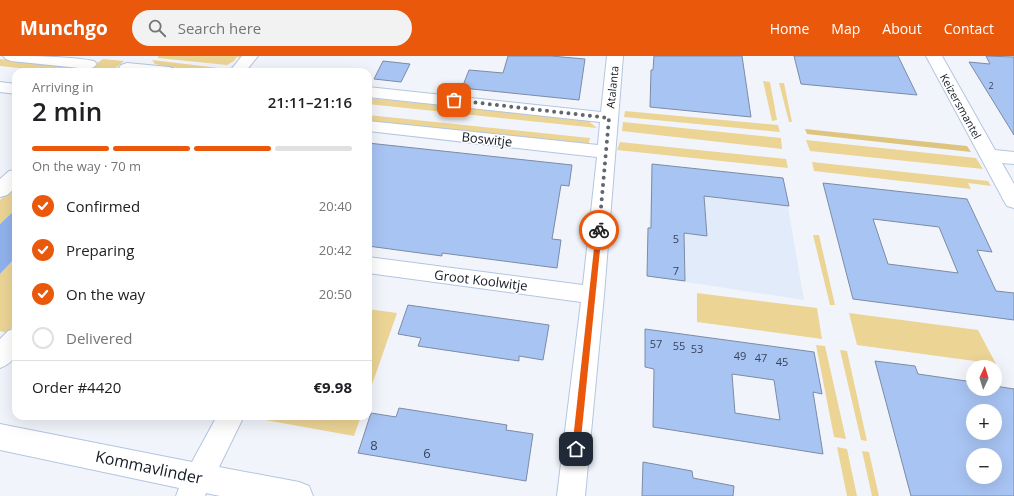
<!DOCTYPE html>
<html lang="en">
<head>
<meta charset="utf-8">
<style>
  body { margin:0; font-family:"Open Sans",sans-serif; background:#f2f2f2; color:#202124; height:100vh; display:flex; flex-direction:column; font-size:15px; white-space:nowrap }
  * { box-sizing:border-box; margin:0 }
  p { font-size:13px; color:#757577 }
  .icon { flex:none; width:22px; height:22px; fill:none; stroke:currentColor; stroke-width:2; stroke-linecap:round; stroke-linejoin:round }
  .map { position:relative; flex:1; overflow:hidden }
  .panel { position:absolute; left:12px; top:12px; width:360px; height:352px; display:flex; flex-direction:column; background:#fff; border-radius:12px; box-shadow:0 4px 16px #0002 }
  .panel>* { flex:none }
  .needle { width:26px; rotate:4deg }
  .controls { position:absolute; left:966px; top:304px; display:grid; gap:8px }
  .controls a { display:grid; place-items:center; width:36px; height:36px; border-radius:50%; background:#fff; box-shadow:0 4px 16px #0002; font-size:20px }
  .pin { position:absolute; display:grid; place-items:center; width:34px; height:34px; color:#fff; margin:-17px; border-radius:8px; box-shadow:0 2px 6px #0006 }
  .courier { position:absolute; display:grid; place-items:center; width:40px; height:40px; margin:-20px; border:3px solid #ea580c; border-radius:50%; background:#fff; color:#222; box-shadow:0 1px 5px #0007 }
  .summary em { font-style:normal; font-weight:600 }
  .summary div { display:flex; flex-direction:column-reverse }
  .summary { display:flex; align-items:center; justify-content:space-between; height:68px; padding:0 20px }
  h1 { font-size:26px; font-weight:600; line-height:30px }
  .bar { display:grid; grid-template-columns:repeat(4,1fr); gap:6px 4px; align-content:center; height:48px; padding:0 20px }
  .bar i { height:5px; border-radius:3px; background:#e0e0e0 }
  .bar .active { background:#ea580c }
  .bar p { grid-column:span 4 }
  .line { display:flex; align-items:center; gap:10px; padding:0 20px; border-top:1px solid #e0e0e0 }
  .line div { flex:1 }
  ol { padding:0 20px; list-style:none }
  li { display:flex; align-items:center; gap:12px; height:44px }
  li p { margin-inline-start:auto }
  li .icon { padding:4px; border-radius:50%; background:#ea580c; color:#fff; stroke-width:4 }
  li:last-child { color:#757577 }
  li i { width:22px; height:22px; border:2px solid #e0e0e0; border-radius:50% }
  header { display:flex; align-items:center; gap:24px; box-sizing:border-box; height:56px; padding:0 20px; background:#ea580c; color:#fff }
  header strong { font-size:19px }
  nav { display:flex; gap:22px; margin-inline-start:auto; font-size:14px }
  .search { width:280px; height:36px; background:#f2f2f2; display:flex; align-items:center; gap:10px; box-sizing:border-box; padding:0 14px; border-radius:22px; color:#757577; font-size:15px }
  .map>svg:first-child { display:block }
  .built { fill:#e2ebf9 }
  .green { fill:#ecd495 }
  .forest { fill:#ddc47f }
  .water { fill:#90b2ec }
  .building { fill:#a8c4f3; stroke:#7c8ba5; fill-rule:evenodd }
  .lines { fill:none; stroke-linecap:round; stroke-linejoin:round }
  .minor-casing { stroke:#b4c5e0; stroke-width:2 }
  .minor { fill:#fff; fill-rule:evenodd }
  .route { fill:#ea580c }
  .done { stroke:#61676f; stroke-width:4; stroke-dasharray:0 7.2 }
  .labels { text-anchor:middle; dominant-baseline:central; stroke-width:3; stroke-linejoin:round; paint-order:stroke }
  .far-number-label { font-size:9px; fill:#394458 }
  .far-street-label { font-size:11px; fill:#141a24; stroke:#fff }
  .number-label { font-size:11px; fill:#394458 }
  .street-label { font-size:13px; fill:#141a24; stroke:#fff }
  .near-number-label { font-size:13px; fill:#394458 }
  .near-street-label { font-size:16px; fill:#141a24; stroke:#fff }
</style>
</head>
<body>
<header>
<strong>Munchgo</strong>
<div class="search"><svg class="icon" aria-label="search" viewBox="0 0 24 24"><circle cx="10" cy="10" r="6"/><path d="M15 15l6 6"/></svg>Search here</div>
<nav><a>Home</a><a>Map</a><a>About</a><a>Contact</a></nav>
</header>
<div class="map">
<svg width="1014" height="440" viewBox="0 0 1014 440">
  <rect width="100%" height="100%" fill="#f1f5fb"/>
  <path class="built" d="M652 108 783 122 804 244 647 220Z"/>
  <g class="green">
    <path d="M158 0H244L242 2 237 1 234 5 227 9 158 2Z"/>
    <path d="M0 3 68 11 62 16H56L0 10Z"/>
    <path d="M103 3 124 5 111 16H69L76 11 90 12Z"/>
    <path d="M152 4 227 13C204 18 178 12 155 8Z"/>
    <path d="M763 25 770 26 777 64 772 65Z"/>
    <path d="M779 27H784L792 66H789Z"/>
    <path d="M368 42 587 64 597 72 368 48Z"/>
    <path d="M625 55 778 69 780 76 624 61Z"/>
    <path d="M368 59 590 82 588 90 368 66Z"/>
    <path d="M623 66 781 82 782 93 622 75Z"/>
    <path d="M806 84 976 102 983 113 810 95Z"/>
    <path d="M620 86 786 103 788 112 617 94Z"/>
    <path d="M812 106 988 125 991 130 968 127 971 133 814 115Z"/>
    <path d="M16 129V153L0 168V144Z"/>
    <path d="M813 179H819L835 249H830Z"/>
    <path d="M16 201V267L7 277 0 275V218Z"/>
    <path d="M697 237 817 252 822 283 697 266Z"/>
    <path d="M368 253 397 257 368 340Z"/>
    <path d="M849 257 978 274 996 308 857 289Z"/>
    <path d="M816 289 825 290 846 383 834 381Z"/>
    <path d="M840 294 847 295 867 385 861 384Z"/>
    <path d="M243 360H361L354 380Z"/>
    <path d="M837 391 847 393 857 440H847Z"/>
    <path d="M862 395 869 396 879 440H872Z"/>
  </g>
  <path class="forest" d="M805 73 967 90 971 96 807 78Z"/>
  <path class="water" d="M16 153V201L0 218V168Z"/>
  <g class="building">
    <path d="M508 0H551L585 3 579 44 462 32 469 14 503 17Z"/>
    <path d="M654 0H742L751 61 650 51 651 14H653Z"/>
    <path d="M794 0H898L917 39 801 28Z"/>
    <path d="M986 0 1014 1V79L969 6 990 8Z"/>
    <path d="M383 5 410 8 401 26 374 23Z"/>
    <path d="M368 87 572 109 569 130 561 129 552 183 561 184 557 212 442 197V200L368 190Z"/>
    <path d="M652 108 783 122 789 150 704 140 707 180 684 177 685 225 647 220 648 172H651Z"/>
    <path d="M823 127 967 143 992 196 977 194 996 235 1014 237V264L853 243ZM873 163 939 171 958 217 888 208Z"/>
    <path d="M408 249 549 269 543 304 519 300V305L418 290 421 282 398 278Z"/>
    <path d="M645 273 814 296 822 338 813 336 823 398 653 371 654 313 645 311ZM732 318 774 324 780 364 735 357Z"/>
    <path d="M875 305 915 310 918 318 973 326V333H995V330L1014 333V440H911ZM973 355H995V377H973ZM973 399H995V421H973Z"/>
    <path d="M399 352 507 369 506 374 533 378 526 425 358 397 371 357 396 361Z"/>
    <path d="M643 406 692 415 693 422 734 430 733 440H642Z"/>
  </g>
  <g class="lines">
    <g class="minor-casing">
      <g id="minor">
        <path d="M3 0C33 0 65 0 94 5L97 8 94 11 89 13 11 5 6 3Z"/>
        <path d="M242 0H258L245 16H229Z"/>
        <path d="M607 0H623L604 239 585 440H557L581 246 368 217V201L583 229 597 101 368 75V65L598 89 600 66 368 41V31L601 56Z"/>
        <path d="M926 0H942L995 94 1014 96V108L1002 107 1014 128V152L1007 150 1004 145Z"/>
        <path d="M127 7 169 11 175 13 177 16 121 15 119 12 121 9Z"/>
        <path d="M0 26 16 28V38L0 36Z"/>
        <path d="M16 114V131L7 139 0 141V123L9 115Z"/>
        <path d="M16 272C16 290 21 304 0 312V283L8 275Z"/>
        <path d="M217 360H244L219 411 299 426 309 430 313 440H220L206 437 205 440H176L179 432 0 394V368L192 406Z"/>
      </g>
    </g>
    <use href="#minor" class="minor"/>
  </g>
  <path class="route" d="M599 171 602 174 580 393 576 397 572 393 596 174Z"/>
  <g class="lines">
    <path class="done" d="M454 44 609 62 599 174"/>
  </g>
  <g class="labels">
    <g class="far-number-label">
      <text x="991" y="29">2</text>
    </g>
    <g class="far-street-label">
      <text transform="translate(612 31) rotate(-84)">Atalanta</text>
      <text transform="translate(961 50) rotate(61)">Keizersmantel</text>
    </g>
    <g class="number-label">
      <text x="676" y="182">5</text>
      <text x="676" y="214">7</text>
      <text x="656" y="287">57</text>
      <text x="679" y="289">55</text>
      <text x="697" y="292">53</text>
      <text x="740" y="299">49</text>
      <text x="761" y="301">47</text>
      <text x="782" y="305">45</text>
    </g>
    <g class="street-label">
      <text transform="translate(487 83) rotate(6)">Boswitje</text>
      <text transform="translate(481 224) rotate(7)">Groot Koolwitje</text>
    </g>
    <g class="near-number-label">
      <text x="374" y="389">8</text>
      <text x="427" y="397">6</text>
    </g>
    <g class="near-street-label">
      <text transform="translate(149 411) rotate(12)">Kommavlinder</text>
    </g>
  </g>
</svg>
<div class="controls">
<a><svg class="needle" viewBox="-14 -14 28 28"><path d="M0-13l5 13h-10z" fill="#e53935"/><path d="M0 13l5-13h-10z" fill="#757577"/></svg></a>
<a>+</a>
<a>−</a>
</div>
<div class="pin" style="left:454px;top:44px;background:#ea580c"><svg class="icon" aria-label="bag" viewBox="0 0 24 24"><path d="M5 8h14l-1 12H6zM9 8a3 3 0 0 1 6 0"/></svg></div>
<div class="pin" style="left:576px;top:393px;background:#1f2937"><svg class="icon" aria-label="home" viewBox="0 0 24 24"><path d="M3 11l9-7 9 7M6 9v11h12V9"/></svg></div>
<div class="courier" style="left:599px;top:174px"><svg class="icon" aria-label="bike" viewBox="0 0 24 24"><circle cx="6" cy="16" r="4"/><circle cx="18" cy="16" r="4"/><path d="M6 16l4-8h5l3 8M10 8l3 8H6M13 5h3"/></svg></div>
<section class="panel">
<div class="summary"><div><h1>2 min</h1><p>Arriving in</p></div><em>21:11–21:16</em></div>
<div class="bar"><i class="active"></i><i class="active"></i><i class="active"></i><i></i><p>On the way · 70 m</p></div>
<ol>
<li><svg class="icon" aria-label="check" viewBox="0 0 24 24"><path d="M5 12l5 5 9-10"/></svg>Confirmed<p>20:40</p></li>
<li><svg class="icon" aria-label="check" viewBox="0 0 24 24"><path d="M5 12l5 5 9-10"/></svg>Preparing<p>20:42</p></li>
<li><svg class="icon" aria-label="check" viewBox="0 0 24 24"><path d="M5 12l5 5 9-10"/></svg>On the way<p>20:50</p></li>
<li><i></i>Delivered</li>
</ol>
<div class="line" style="height:52px"><div>Order #4420</div><b>€9.98</b></div>
</section>
</div>
</body>
</html>
